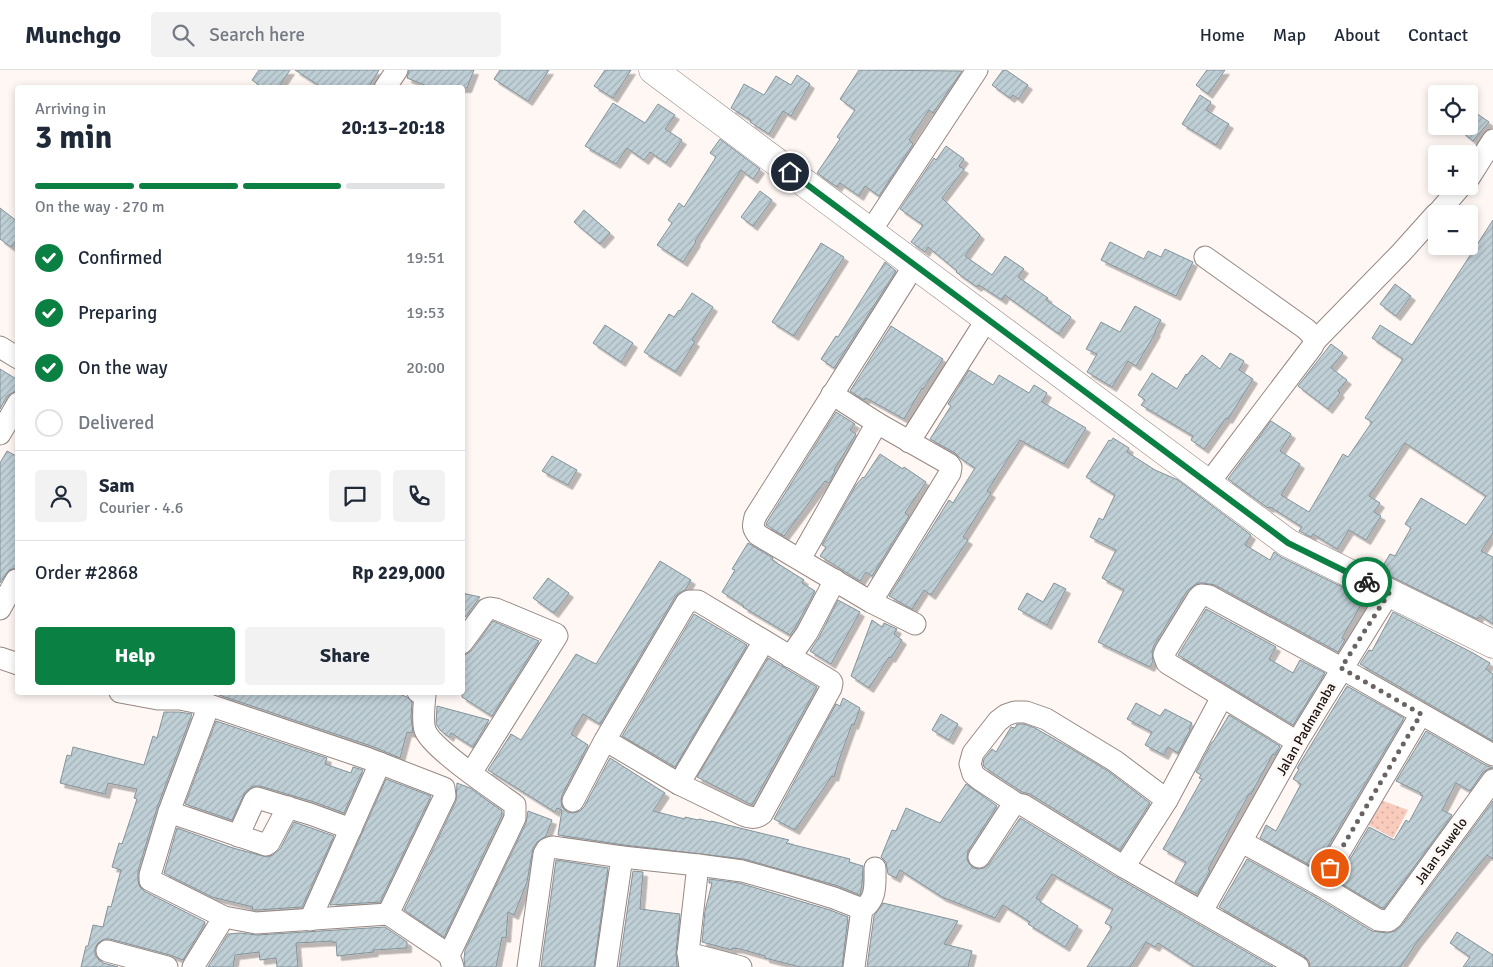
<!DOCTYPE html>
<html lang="en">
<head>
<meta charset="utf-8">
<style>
  body { margin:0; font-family:Signika,sans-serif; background:#f2f2f3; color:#1f2937; height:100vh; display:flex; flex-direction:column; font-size:19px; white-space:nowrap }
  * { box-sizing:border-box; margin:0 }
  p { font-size:16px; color:#747a83 }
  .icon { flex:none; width:28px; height:28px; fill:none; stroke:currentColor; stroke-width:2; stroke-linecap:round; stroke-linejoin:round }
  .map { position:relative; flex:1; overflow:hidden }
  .sheet { position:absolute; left:15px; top:15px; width:450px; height:610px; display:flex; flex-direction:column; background:#fff; border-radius:5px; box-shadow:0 2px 8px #0003 }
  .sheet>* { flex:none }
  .controls { position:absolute; left:1428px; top:15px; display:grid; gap:10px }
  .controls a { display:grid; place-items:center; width:50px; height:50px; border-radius:5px; background:#fff; box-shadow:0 2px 8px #0003; font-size:25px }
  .pin { position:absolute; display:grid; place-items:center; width:42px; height:42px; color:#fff; margin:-21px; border:2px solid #fff; border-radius:50%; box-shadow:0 1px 5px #0007 }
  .courier { position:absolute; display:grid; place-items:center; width:50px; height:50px; margin:-25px; border:4px solid #0b8043; border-radius:50%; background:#fff; color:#222; box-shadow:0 1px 6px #0007 }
  .summary em { font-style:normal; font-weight:800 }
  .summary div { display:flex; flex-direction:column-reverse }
  .summary { display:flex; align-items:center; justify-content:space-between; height:85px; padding:0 20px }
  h1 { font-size:32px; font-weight:800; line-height:38px }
  .bar { display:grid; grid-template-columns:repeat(4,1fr); gap:8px 5px; align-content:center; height:60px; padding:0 20px }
  .bar i { height:6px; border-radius:4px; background:#e0e1e3 }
  .bar .selected { background:#0b8043 }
  .bar p { grid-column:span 4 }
  .line { display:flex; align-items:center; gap:12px; padding:0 20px; border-top:1px solid #e0e1e3 }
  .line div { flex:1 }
  .round { display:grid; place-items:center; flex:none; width:52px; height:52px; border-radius:5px; background:#f2f2f3 }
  ol { padding:0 20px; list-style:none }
  li { display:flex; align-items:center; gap:15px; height:55px }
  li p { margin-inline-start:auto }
  li .icon { padding:5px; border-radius:50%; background:#0b8043; color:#fff; stroke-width:4 }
  li:last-child { color:#747a83 }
  li i { width:28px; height:28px; border:2px solid #e0e1e3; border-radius:50% }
  .primary-button { display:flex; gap:10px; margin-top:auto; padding:10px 20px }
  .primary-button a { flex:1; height:58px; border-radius:5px; background:#0b8043; color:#fff; font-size:20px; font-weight:800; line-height:58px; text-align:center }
  .primary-button a+a { background:#f2f2f3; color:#1f2937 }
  header { display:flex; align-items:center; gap:30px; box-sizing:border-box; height:70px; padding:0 25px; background:#fff; border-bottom:1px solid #e0e1e3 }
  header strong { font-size:24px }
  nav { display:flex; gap:28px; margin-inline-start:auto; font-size:18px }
  .search { width:350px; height:45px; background:#f2f2f3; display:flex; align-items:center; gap:12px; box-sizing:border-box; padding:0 18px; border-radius:5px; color:#747a83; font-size:19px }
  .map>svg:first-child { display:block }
  .grass { fill:url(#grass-dots) }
  .building { fill:url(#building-hatch); stroke:#839399; filter:url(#shadow) }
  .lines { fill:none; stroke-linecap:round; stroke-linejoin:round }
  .minor-casing { stroke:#968782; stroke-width:23 }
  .major-casing { stroke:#968782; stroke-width:29 }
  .minor { stroke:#fff; stroke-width:21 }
  .major { stroke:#fff; stroke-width:28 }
  .done { stroke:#696361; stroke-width:5; stroke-dasharray:0 9 }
  .route { stroke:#0b8043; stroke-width:6 }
  .labels { text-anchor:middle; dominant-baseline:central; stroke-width:5; stroke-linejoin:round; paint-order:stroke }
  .street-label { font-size:14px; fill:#191412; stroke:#fef7f4 }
</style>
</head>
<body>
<header>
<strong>Munchgo</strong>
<div class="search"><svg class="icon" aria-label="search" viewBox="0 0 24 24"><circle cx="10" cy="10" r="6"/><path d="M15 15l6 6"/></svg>Search here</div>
<nav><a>Home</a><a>Map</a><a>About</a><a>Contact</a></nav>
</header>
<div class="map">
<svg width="1493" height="897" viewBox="0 0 1493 897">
  <defs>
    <pattern id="grass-dots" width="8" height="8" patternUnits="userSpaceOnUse" patternTransform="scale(1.25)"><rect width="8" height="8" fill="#f8cbbc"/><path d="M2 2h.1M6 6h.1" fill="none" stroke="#d4ada1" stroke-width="1.8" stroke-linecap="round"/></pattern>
    <pattern id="building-hatch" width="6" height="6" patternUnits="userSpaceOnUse" patternTransform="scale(1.25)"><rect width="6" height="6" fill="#bfcfd6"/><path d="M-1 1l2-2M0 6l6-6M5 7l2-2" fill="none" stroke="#a4b1b7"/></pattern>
    <filter id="shadow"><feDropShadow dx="4.5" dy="4.5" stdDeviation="0" flood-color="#0004"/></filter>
  </defs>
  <rect width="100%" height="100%" fill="#fef7f4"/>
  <path class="grass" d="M1381 730 1408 740 1393 768 1365 753Z"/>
  <g class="building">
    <path d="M259 0H290L278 18H263L252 10Z"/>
    <path d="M295 0H379L368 18H323Z"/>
    <path d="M409 0H474L467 18H432L407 8Z"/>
    <path d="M500 0H549L528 31 494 9Z"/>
    <path d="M605 0H631L613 28 594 16Z"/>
    <path d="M859 0 962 1 933 43 929 40 909 70 913 74 879 126 865 116 859 126 840 113 837 117 817 103 840 69 837 67 855 40 840 29Z"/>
    <path d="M1003 0H1006L1028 15 1018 29 1013 25 1010 28 992 15Z"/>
    <path d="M1207 0H1225L1208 24 1196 15Z"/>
    <path d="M797 5 810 14 791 46 783 41 769 64 750 52 751 50 731 38 744 14 764 25 776 6 791 15Z"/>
    <path d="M1200 25 1211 32 1206 40 1229 54 1216 75 1182 54Z"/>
    <path d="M613 33 645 53 658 34 675 45 665 59 682 70 666 93 650 82 644 90 627 78 616 94 585 76Z"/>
    <path d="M1476 43 1489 52 1473 71 1461 61 1465 56H1469V52Z"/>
    <path d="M720 69 760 99 753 109 741 100 695 171 696 172 683 192 657 175 672 153 668 150 679 133 684 137 716 87 710 83Z"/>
    <path d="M946 76 964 89 959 96 964 99 942 128 980 165 965 186 992 205 1005 186 1024 199 1018 207 1048 228 1046 230 1071 247 1059 264 1005 225 1002 230 979 215 977 217 956 202 957 201 928 177 925 182 911 172 923 155 900 139 934 88 936 90Z"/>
    <path d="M760 121 772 130 753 156 741 147Z"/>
    <path d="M0 138 18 152V168L11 177 0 169Z"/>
    <path d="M584 140 610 163 600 174 574 152Z"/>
    <path d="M1493 150V463L1481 481 1493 487V554L1480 545 1477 549 1380 501 1390 484 1395 486 1411 458 1405 454 1421 428 1466 455 1486 426 1405 373 1369 426 1380 433 1374 442 1381 446 1366 470 1349 460 1337 479 1313 464 1311 467 1299 461 1302 457 1272 438 1269 437 1268 438 1228 409 1271 351 1291 364 1280 381 1300 394 1281 425 1309 442 1343 384 1348 387 1372 352 1365 348 1403 289 1372 268 1380 255 1412 275Z"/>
    <path d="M1110 172 1144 189 1148 181 1161 187 1165 179 1193 192 1176 226 1101 190Z"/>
    <path d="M821 173 844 187 794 266 772 252Z"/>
    <path d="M885 192 896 201 834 298 821 289 836 266 838 267Z"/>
    <path d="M1395 214 1411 226 1396 246 1380 234Z"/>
    <path d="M692 223 713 237 692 270 695 272 676 302 644 282 669 244 674 247 679 240 680 241Z"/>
    <path d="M1135 236 1161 250 1155 261 1156 262 1136 296 1128 291 1112 317 1087 302 1097 284 1086 279 1101 252 1120 262Z"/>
    <path d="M605 255 633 273 621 292 593 273Z"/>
    <path d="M891 256 943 289 923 319 922 318 904 349 866 328 864 330 850 321Z"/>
    <path d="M1331 274 1343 283 1331 298 1347 310 1338 321 1340 323 1328 339 1298 316Z"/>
    <path d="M1230 283 1244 291 1239 300 1253 309 1228 349 1226 348 1204 379 1191 370 1193 366 1141 335 1145 330 1138 325 1152 303 1177 319 1186 304 1187 305 1202 285 1220 299Z"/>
    <path d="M0 299 18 310V316L14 322 7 326 0 339Z"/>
    <path d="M969 300 993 315 999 305 1029 323 1034 315 1047 323 1042 332 1086 358 1064 394 1020 370 987 421 991 423 963 467 968 470 931 525 924 520 912 539 889 526 949 430 953 433 975 398 960 388 955 383 930 369 951 336 948 334Z"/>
    <path d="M836 342 855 354 850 360 856 364 834 400 835 401 829 413 825 411 784 466 766 455 767 452Z"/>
    <path d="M1113 368 1129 378 1127 382 1155 400 1178 410 1251 465 1245 475 1270 490 1274 482 1281 487 1365 528 1342 568 1345 570 1338 582 1215 515 1203 513H1197L1187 521 1154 575 1152 581 1153 591 1150 597 1098 572 1124 520 1102 508 1116 480 1090 467 1099 448 1103 450 1115 425 1086 407 1109 370 1111 371Z"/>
    <path d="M7 381 18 387V495L16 498 9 500 0 513V393Z"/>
    <path d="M880 384 903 399 904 397 926 412 905 443 909 446 872 506 866 502 860 511 820 486 826 477 822 475 856 415 863 407 864 408Z"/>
    <path d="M552 386 577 400 568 415 542 401Z"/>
    <path d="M748 473 773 488 772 490 804 510 802 513 815 521 796 556 790 565 743 537 744 536 722 522 735 500 732 499Z"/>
    <path d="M660 491 691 510 685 520 679 523 675 527 600 654 583 644 571 664 588 675 562 725 561 731 562 737 567 742 573 743 580 741 584 737 610 688 665 723 653 741 685 749V747L698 750 699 749 711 752V751L789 770 786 773 850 789 849 792 863 796 862 814 860 825 838 816 744 789 624 775 558 765 562 740 557 738 555 742 488 700 511 664 521 670 576 584 596 594Z"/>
    <path d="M548 508 569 523 554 543 533 528Z"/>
    <path d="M1054 513 1066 519 1047 555 1018 539 1027 523 1043 532Z"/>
    <path d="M462 523 480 527 462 551Z"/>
    <path d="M838 530 860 542 831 594 810 581 818 569Z"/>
    <path d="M1206 539 1276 577 1269 589 1293 603 1300 590 1325 603 1293 655 1178 585Z"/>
    <path d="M1393 542 1473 583 1490 593 1486 599 1493 604V671L1360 594 1369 580 1372 581Z"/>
    <path d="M694 544 747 575 675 697 622 666Z"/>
    <path d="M872 550 882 557 884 553 897 559 894 564 902 570 891 588 889 587 869 618 851 606Z"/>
    <path d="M493 551 539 571 492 646 462 627V585L467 584 472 580Z"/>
    <path d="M768 588 817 617 752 735 697 707Z"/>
    <path d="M1347 616 1404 648 1315 798 1260 768 1266 755 1276 761 1301 714 1293 709 1299 699 1297 698Z"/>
    <path d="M210 622H394L407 627 412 632 411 648 413 662 412 663 407 662 400 688 374 677Z"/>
    <path d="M843 628 860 638 854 655 852 654 839 690 834 707 832 706 795 760 774 749 836 634 840 636Z"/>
    <path d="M1136 633 1160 646 1165 639 1192 653 1189 659 1190 660 1178 683 1168 677 1164 685 1145 675 1152 662 1127 649Z"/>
    <path d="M437 636 489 650 473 677 451 663 449 667 440 660 436 654Z"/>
    <path d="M164 642H179L192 644 157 738 138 801V811L140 817 144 821 205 852 204 855 183 890 170 885 110 869H104L98 873 95 878V885L99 890 103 893 118 897H81L86 876H88L93 855 103 857 108 836 111 837 121 800 112 797 119 773 122 774 137 729 134 728 137 719 108 713 105 724 60 713 67 685 71 686 73 677 144 695 153 666 157 668Z"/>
    <path d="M941 644 958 654 949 670 932 660Z"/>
    <path d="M1229 645 1280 676 1275 685 1273 684 1251 724H1249L1208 799 1210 801 1197 824 1175 812 1186 792 1163 779 1202 709 1199 708 1201 705 1196 702 1212 672H1213Z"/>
    <path d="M216 651 327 688 325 694 351 703 353 697 363 700 344 743 314 732 260 716H253L245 722 232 750 185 734Z"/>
    <path d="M1017 654H1024L1035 658 1070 678 1108 701 1150 733 1120 780 1030 724 1022 722 984 697 983 694 984 689 992 679 996 682 1011 657 1015 658Z"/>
    <path d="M1426 661 1487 696 1493 698 1488 699 1483 702 1470 721 1456 713 1442 740 1452 745 1384 838H1382L1337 811 1369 757 1394 770 1406 750 1409 752 1423 726 1420 725 1421 723 1396 711Z"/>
    <path d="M386 709 431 726 380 832 330 835Z"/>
    <path d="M457 713 470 718 502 741V745L444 867 404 840 456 731Z"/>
    <path d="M966 714 997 736 968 781 967 787 968 792 973 798 979 799 984 798 989 794 1020 748 1118 808 1273 897H1195L1158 873 1155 877 1146 872 1130 897H1087L1112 857 1105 853 1113 839 1052 804 1036 828 1040 830V832L1078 856 1065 877 1028 854 1030 852 1003 835 995 848 942 827 900 800 896 808 888 804 886 792 881 787 892 760 896 761 906 738 940 753Z"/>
    <path d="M1493 731V789L1487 785 1417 872 1400 897H1310L1309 891 1304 886 1219 837 1247 789 1314 826 1372 861 1387 863 1395 861 1402 855Z"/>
    <path d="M528 741 552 750 546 766 537 772 533 778 527 812 514 845 508 842 506 868 502 867 496 897H465L464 889 465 880 526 753Z"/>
    <path d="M294 752 334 766 302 837 257 840H252L253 837 212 827 164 803 177 758 233 778 267 787 273 785 280 779Z"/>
    <path d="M556 790 608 798 594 897H541Z"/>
    <path d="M633 801 643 802 640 839 680 844 676 882 677 897H619Z"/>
    <path d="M709 809 739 813 830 840 848 847 842 897H800L765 888V886L740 879 732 878V880L702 872 705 841 712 813H709Z"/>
    <path d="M883 833 958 851 944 874 972 881 968 897H867L874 846Z"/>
    <path d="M385 857 407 872V878L373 880 374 882 337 886 336 872 333 873V871L296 873 298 897H277L276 888 260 890 259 882 235 885 233 897H208L228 864 240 863 257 865Z"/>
    <path d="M1457 862 1493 885V897H1463L1470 887 1450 873Z"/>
  </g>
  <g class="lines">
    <g class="minor-casing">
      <g id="minor">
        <path d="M385 18 397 0"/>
        <path d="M1469 108 1493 70"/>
        <path d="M1437 144 1461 116"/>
        <path d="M870 162 977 0"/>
        <path d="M1205 187 1306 259 1312 265 1315 271 1312 277 1208 414"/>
        <path d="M915 194 755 447C753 455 752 458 758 465L871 532 915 554"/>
        <path d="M1315 271 1401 183 1436 144"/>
        <path d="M0 277 18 288"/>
        <path d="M832 324 877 353"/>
        <path d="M0 364 18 333"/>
        <path d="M909 372 987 249"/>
        <path d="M800 489 877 353 949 394 951 397 950 403 871 532"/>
        <path d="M0 539 16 510"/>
        <path d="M462 573 487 539 490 538 496 539 556 564 557 566 471 703"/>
        <path d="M790 587 807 563 835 510"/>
        <path d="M0 588 18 594"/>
        <path d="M120 622 158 629H180L209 635 369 689 444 718 445 726 388 844"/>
        <path d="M418 622 425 625C424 636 422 650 425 660 431 678 497 722 515 735V748L449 885 453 897"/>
        <path d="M209 635 169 742 150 805V810L224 847 256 853 388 844 449 885"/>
        <path d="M1297 672 1167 593 1164 585 1166 580 1198 528 1201 525 1209 526 1341 598 1493 685"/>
        <path d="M679 714 764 571"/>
        <path d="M1167 730 1222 627"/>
        <path d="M573 731 605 670 686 533 689 531H698L831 611 832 613 831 618 762 744C756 749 750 748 743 745L679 714 605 670"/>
        <path d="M1017 734 979 709 973 704 970 694 973 683 998 651 1006 645 1015 642H1026L1046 649 1115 691 1167 730 1124 797"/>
        <path d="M169 742 266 775 269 773 288 737"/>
        <path d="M238 766 254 731 257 728 310 744 351 759"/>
        <path d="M1242 772 1320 815 1378 850 1388 851 1392 848 1493 710"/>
        <path d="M979 787 1011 738 1017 734 1023 735 1124 797 1298 897"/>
        <path d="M1320 815 1421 644"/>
        <path d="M1202 841 1297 672 1389 523"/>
        <path d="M310 850 380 693"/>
        <path d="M107 881 167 897"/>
        <path d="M688 883 741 897"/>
        <path d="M193 897 224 847"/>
        <path d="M528 897 544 784 547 779 552 777 622 787 698 795 742 801 792 815 834 828 862 839"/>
        <path d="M606 897 622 787"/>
        <path d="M690 897 688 883 698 795"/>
        <path d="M854 897 862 839C877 831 875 813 875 798"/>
      </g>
    </g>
    <g class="major-casing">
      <path id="major" d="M653 0 1288 473 1493 574"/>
    </g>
    <use href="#minor" class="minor"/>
    <use href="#major" class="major"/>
  </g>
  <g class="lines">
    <path class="done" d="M1330 798 1421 644 1341 598 1389 523 1367 512"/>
    <path class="route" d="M790 102 1288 473 1367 512"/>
  </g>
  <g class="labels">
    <g class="street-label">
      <text transform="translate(1306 659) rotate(-60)">Jalan Padmanaba</text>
      <text transform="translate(1441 781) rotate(-54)">Jalan Suwelo</text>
    </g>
  </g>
</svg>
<div class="controls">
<a><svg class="icon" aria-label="locate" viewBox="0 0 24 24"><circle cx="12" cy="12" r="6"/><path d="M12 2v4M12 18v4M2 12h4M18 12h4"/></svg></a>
<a>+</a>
<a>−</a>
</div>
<div class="pin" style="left:1330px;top:798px;background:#ea580c"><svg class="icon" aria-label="bag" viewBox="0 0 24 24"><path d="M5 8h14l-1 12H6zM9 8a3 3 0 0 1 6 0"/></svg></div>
<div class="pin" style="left:790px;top:102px;background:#1f2937"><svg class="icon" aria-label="home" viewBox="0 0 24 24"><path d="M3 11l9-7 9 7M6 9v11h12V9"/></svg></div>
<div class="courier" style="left:1367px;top:512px"><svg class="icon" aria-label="bike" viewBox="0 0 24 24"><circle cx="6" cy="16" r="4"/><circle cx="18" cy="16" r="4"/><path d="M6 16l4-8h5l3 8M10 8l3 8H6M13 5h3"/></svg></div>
<section class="sheet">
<div class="summary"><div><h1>3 min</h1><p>Arriving in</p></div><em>20:13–20:18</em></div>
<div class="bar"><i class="selected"></i><i class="selected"></i><i class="selected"></i><i></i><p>On the way · 270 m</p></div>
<ol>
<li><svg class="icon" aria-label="check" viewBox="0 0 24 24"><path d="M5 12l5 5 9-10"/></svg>Confirmed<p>19:51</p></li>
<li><svg class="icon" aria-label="check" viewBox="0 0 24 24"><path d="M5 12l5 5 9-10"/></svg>Preparing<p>19:53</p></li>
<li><svg class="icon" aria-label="check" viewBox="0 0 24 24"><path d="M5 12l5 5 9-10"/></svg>On the way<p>20:00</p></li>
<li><i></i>Delivered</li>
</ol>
<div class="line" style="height:90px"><a class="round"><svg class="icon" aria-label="person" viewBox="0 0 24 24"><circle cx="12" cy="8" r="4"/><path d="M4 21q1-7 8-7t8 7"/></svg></a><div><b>Sam</b><p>Courier · 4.6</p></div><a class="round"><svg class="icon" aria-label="chat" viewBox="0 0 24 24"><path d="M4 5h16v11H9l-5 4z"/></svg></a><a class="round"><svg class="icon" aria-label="phone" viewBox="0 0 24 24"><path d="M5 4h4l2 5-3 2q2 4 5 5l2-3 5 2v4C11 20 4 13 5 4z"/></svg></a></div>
<div class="line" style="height:65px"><div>Order #2868</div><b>Rp 229,000</b></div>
<div class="primary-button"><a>Help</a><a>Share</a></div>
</section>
</div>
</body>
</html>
